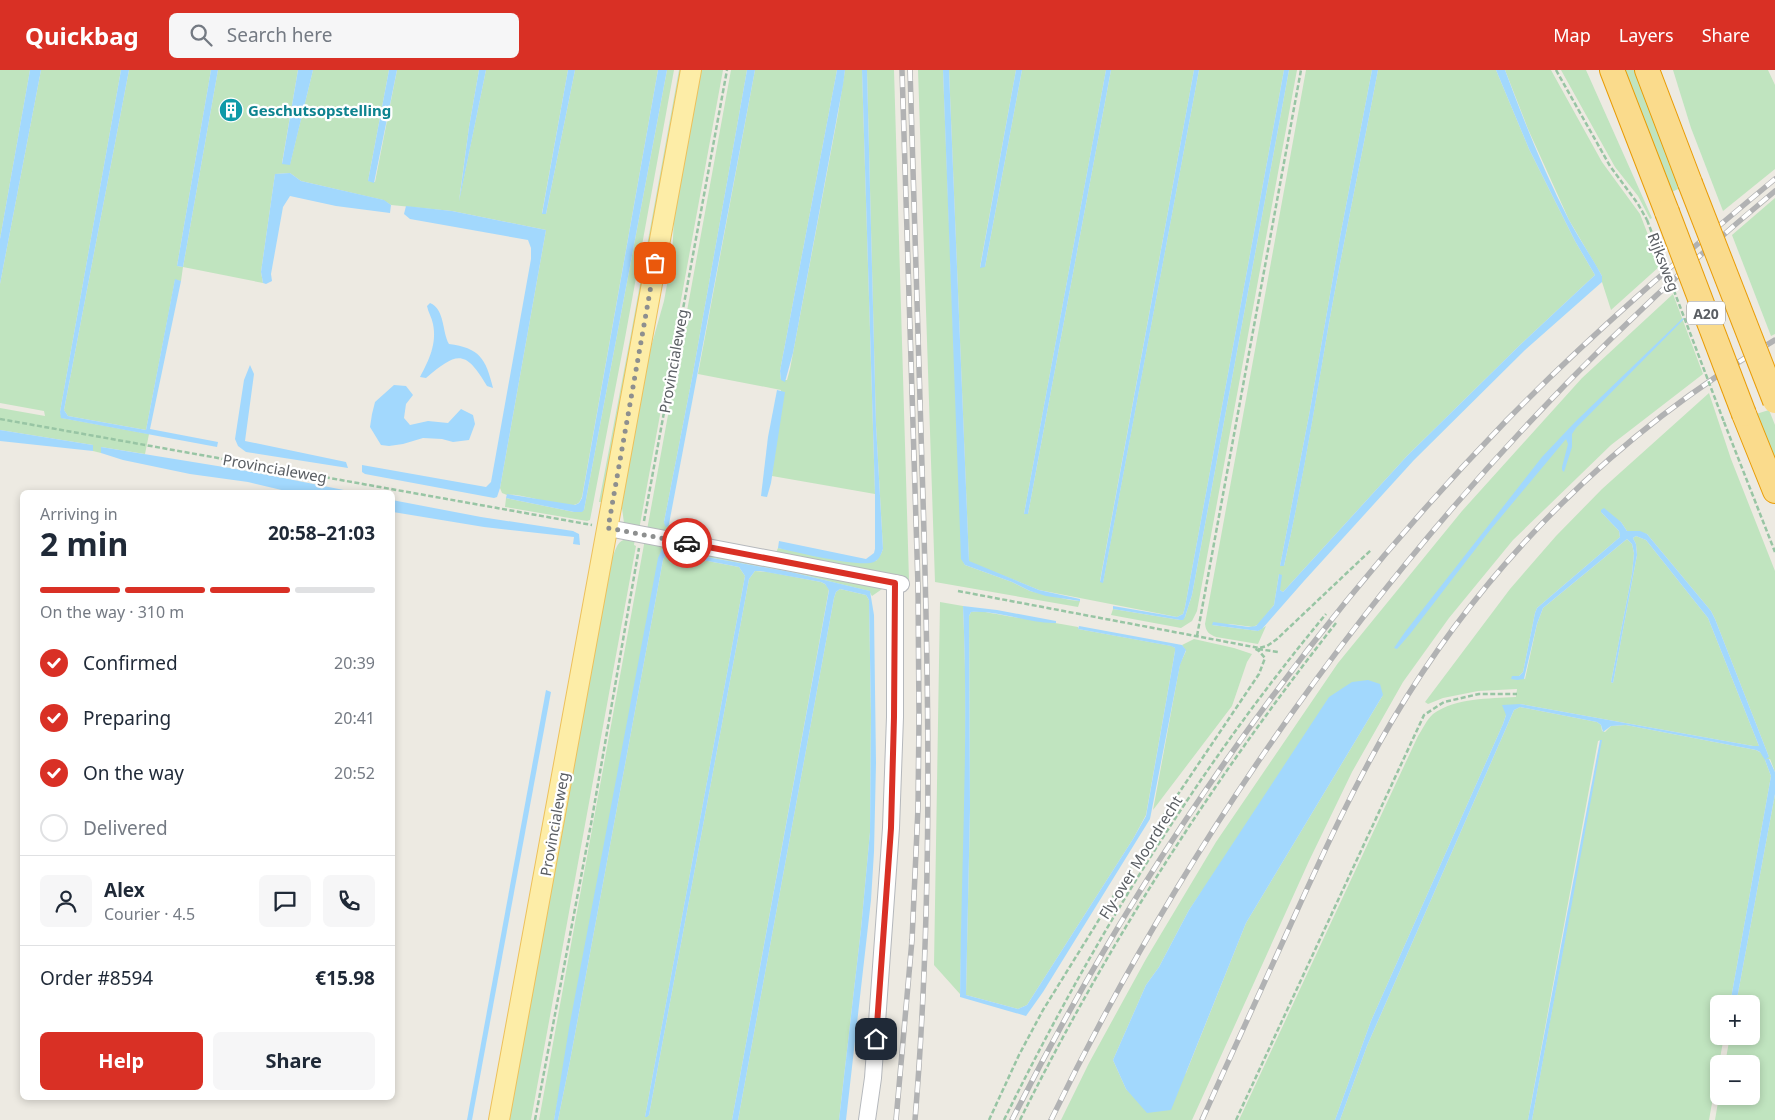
<!DOCTYPE html>
<html lang="en">
<head>
<meta charset="utf-8">
<style>
  body { margin:0; font-family:"Noto Sans",sans-serif; background:#f6f6f7; color:#1f2937; height:100vh; display:flex; flex-direction:column; font-size:19px; white-space:nowrap }
  * { box-sizing:border-box; margin:0 }
  p { font-size:16px; color:#747a83 }
  .icon { flex:none; width:28px; height:28px; fill:none; stroke:currentColor; stroke-width:2; stroke-linecap:round; stroke-linejoin:round }
  .map { position:relative; flex:1; overflow:hidden }
  .side { position:absolute; left:20px; top:420px; width:375px; height:610px; display:flex; flex-direction:column; background:#fff; border-radius:8px; box-shadow:0 2px 8px #0003 }
  .side>* { flex:none }
  .buttons { position:absolute; left:1710px; top:925px; display:grid; gap:10px }
  .buttons a { display:grid; place-items:center; width:50px; height:50px; border-radius:8px; background:#fff; box-shadow:0 2px 8px #0003; font-size:25px }
  .pin { position:absolute; display:grid; place-items:center; width:42px; height:42px; color:#fff; margin:-21px; border-radius:10px; box-shadow:0 2px 8px #0006 }
  .courier { position:absolute; display:grid; place-items:center; width:50px; height:50px; margin:-25px; border:4px solid #d93025; border-radius:50%; background:#fff; color:#222; box-shadow:0 1px 6px #0007 }
  .headline em { font-style:normal; font-weight:700 }
  .headline div { display:flex; flex-direction:column-reverse }
  .headline { display:flex; align-items:center; justify-content:space-between; height:85px; padding:0 20px }
  h1 { font-size:32px; font-weight:700; line-height:38px }
  .bar { display:grid; grid-template-columns:repeat(4,1fr); gap:8px 5px; align-content:center; height:60px; padding:0 20px }
  .bar i { height:6px; border-radius:4px; background:#e0e1e3 }
  .bar .selected { background:#d93025 }
  .bar p { grid-column:span 4 }
  .line { display:flex; align-items:center; gap:12px; padding:0 20px; border-top:1px solid #e0e1e3 }
  .line div { flex:1 }
  .round { display:grid; place-items:center; flex:none; width:52px; height:52px; border-radius:8px; background:#f6f6f7 }
  ol { padding:0 20px; list-style:none }
  li { display:flex; align-items:center; gap:15px; height:55px }
  li p { margin-inline-start:auto }
  li .icon { padding:5px; border-radius:50%; background:#d93025; color:#fff; stroke-width:4 }
  li:last-child { color:#747a83 }
  li i { width:28px; height:28px; border:2px solid #e0e1e3; border-radius:50% }
  .primary-button { display:flex; gap:10px; margin-top:auto; padding:10px 20px }
  .primary-button a { flex:1; height:58px; border-radius:8px; background:#d93025; color:#fff; font-size:20px; font-weight:700; line-height:58px; text-align:center }
  .primary-button a+a { background:#f6f6f7; color:#1f2937 }
  header { display:flex; align-items:center; gap:30px; box-sizing:border-box; height:70px; padding:0 25px; background:#d93025; color:#fff }
  header strong { font-size:24px }
  nav { display:flex; gap:28px; margin-inline-start:auto; font-size:18px }
  .search { width:350px; height:45px; background:#f6f6f7; display:flex; align-items:center; gap:12px; box-sizing:border-box; padding:0 18px; border-radius:8px; color:#747a83; font-size:19px }
  .map>svg:first-child { display:block }
  .green { fill:#c0e4bf; fill-rule:evenodd }
  .water { fill:#a2d8fd }
  .lines { fill:none; stroke-linecap:round; stroke-linejoin:round }
  .minor-casing { stroke:#b5b8bc; stroke-width:18 }
  .major-casing { stroke:#edc05b; stroke-width:22 }
  .highway-casing { stroke:#e99c06; stroke-width:26 }
  .path { stroke:#98c5a4; stroke-width:2.5; stroke-dasharray:5 2.5; stroke-linecap:butt }
  .minor { stroke:#fff; stroke-width:16 }
  .major { stroke:#fdeda7; stroke-width:20 }
  .highway { stroke:#fadb8c; stroke-width:24 }
  .rail-casing { stroke:#b1b2b3; stroke-width:5.5 }
  .rail { stroke:#fff; stroke-width:4; stroke-dasharray:11; stroke-linecap:butt }
  .highway-bridge-casing { stroke:#e99c06; stroke-width:26; stroke-linecap:butt }
  .path-bridge { stroke:#98c5a4; stroke-width:2.5; stroke-dasharray:5 2.5; stroke-linecap:butt }
  .highway-bridge { stroke:#fadb8c; stroke-width:24 }
  .done { stroke:#8d8f8f; stroke-width:5; stroke-dasharray:0 9 }
  .route { stroke:#d93025; stroke-width:6 }
  .labels { text-anchor:middle; dominant-baseline:central; stroke-width:4.5; stroke-linejoin:round; paint-order:stroke }
  .shield { fill:#fff; stroke:#8c8e92; stroke-width:1 }
  .shield-label { font-size:14px; font-weight:bold; fill:#5a5e63 }
  .culture-label { font-size:15px; font-weight:bold; fill:#0d838f; stroke:#fff; text-anchor:start }
  .street-label { font-size:15px; fill:#5a5e63; stroke:#fff }
</style>
</head>
<body>
<header>
<strong>Quickbag</strong>
<div class="search"><svg class="icon" aria-label="search" viewBox="0 0 24 24"><circle cx="10" cy="10" r="6"/><path d="M15 15l6 6"/></svg>Search here</div>
<nav><a>Map</a><a>Layers</a><a>Share</a></nav>
</header>
<div class="map">
<svg width="1775" height="1050" viewBox="0 0 1775 1050">
  <rect width="100%" height="100%" fill="#edeae2"/>
  <g class="green">
    <path d="M0 0H30L0 169Z"/>
    <path d="M41 0H121L60 342 62 348 149 364 145 384 101 377V383L93 381V375L0 360V338L45 346 44 341 0 333V214Z"/>
    <path d="M129 0H211L177 196 183 197 218 0H298L282 93 290 94 313 0H389L368 111 375 112 397 0H479L469 57 459 131 486 0H568L542 143 546 144 575 0H658L582 427C580 431 580 432 577 434 564 440 522 422 507 425L502 423 500 418 546 160 452 141 391 135 383 130 301 111 290 103 275 104 261 202 263 213 183 197 181 211 175 210 146 360 68 346 64 340Z"/>
    <path d="M667 0H674L625 268 590 450 587 451 505 437 506 428 574 442 584 440Z"/>
    <path d="M679 0H684L605 429 600 438 601 432H599L630 269Z"/>
    <path d="M701 0H723L639 460 624 453 621 431 649 284 664 231 672 187 674 148Z"/>
    <path d="M731 0H747L693 303 664 452 666 456 669 454 667 466 647 460Z"/>
    <path d="M755 0H837L780 301 781 310H787L790 299 838 44 845 0H862L875 424 772 406 781 320 698 304Z"/>
    <path d="M867 0H894L909 510 870 506 774 487 778 478 841 490 876 491 881 484 883 479 876 355Z"/>
    <path d="M918 0H943L962 489 965 495 1012 512 1030 521 1070 530 1080 531 1078 537 935 512Z"/>
    <path d="M949 0H1016L980 197H985L1022 0H1106L1024 444H1028L1111 0H1194L1100 511 1103 512 1199 0H1284L1185 537 1183 544 1177 547 1039 520 969 492Z"/>
    <path d="M1289 0H1297L1197 541 1192 551 1181 558 1111 545 1113 539 1180 550 1185 547 1192 525Z"/>
    <path d="M1306 0H1372L1340 167 1310 340 1280 496H1284C1302 415 1315 334 1329 253 1344 169 1362 85 1378 0H1496L1529 79 1575 171 1595 205 1520 275 1407 386 1283 522 1280 520 1279 504 1274 535 1259 554 1253 557 1230 554 1212 555 1258 561 1266 556 1258 574 1216 567C1209 564 1206 562 1205 554Z"/>
    <path d="M1505 0H1551L1602 92 1640 144 1660 196 1611 240 1602 212V206L1569 150 1528 59Z"/>
    <path d="M1561 0H1586L1652 148 1650 149 1638 126 1615 97Z"/>
    <path d="M1623 0H1637L1680 118 1672 122Z"/>
    <path d="M1673 0H1768L1775 15V99L1723 141 1691 58Z"/>
    <path d="M1775 128V264L1771 266 1732 165Z"/>
    <path d="M1673 224 1703 304 1611 375 1513 470 1449 548 1403 612 1352 702 1309 791 1192 1050H1061L1089 993 1146 889 1216 772 1338 593 1462 441 1582 308ZM1383 625 1246 853 1186 1003 1134 1026 1126 1019 1113 990 1146 915 1159 897 1189 840 1202 821Z"/>
    <path d="M1709 323 1731 389 1775 501V702L1770 689 1765 690 1771 706 1730 934H1719V966H1724L1709 1050H1532L1601 670 1598 671 1528 1050H1340L1367 976 1514 640 1520 637 1597 652 1601 655 1602 661 1605 662 1611 656 1626 655 1756 680 1769 687 1715 549 1711 541 1647 464 1627 461 1621 452 1601 442 1619 461 1620 467 1537 538 1535 543 1523 602 1519 606 1525 609 1537 554 1543 538 1627 469 1632 474 1634 483 1632 504 1611 612 1613 613 1637 485 1636 474 1633 468 1636 466 1646 470 1708 548 1759 676H1753L1520 634 1506 640V645L1503 654 1371 951 1335 1050H1239L1418 666C1422 660 1427 649 1433 644 1457 627 1488 629 1516 627L1517 619 1478 621 1443 628 1428 634 1425 632 1510 519 1556 466 1602 419Z"/>
    <path d="M1769 340 1775 355V390L1756 344Z"/>
    <path d="M635 468 634 475 636 476 531 1050H508L611 491C618 475 616 469 635 468Z"/>
    <path d="M645 469 885 517 872 526 869 521 791 502 662 479 554 1050H539Z"/>
    <path d="M671 484 739 497 745 506 645 1047 649 1045 749 509 755 501 768 502 821 512 825 514 829 519 732 1050H558L570 991 663 490 665 486Z"/>
    <path d="M840 519 866 525 869 530 871 645 870 762 861 859 839 1050H738L834 528 836 522Z"/>
    <path d="M940 532 963 536C969 666 963 795 960 924L934 895Z"/>
    <path d="M981 541C1013 548 1046 551 1078 557V559L1172 576 1175 578V581L1146 745 1133 769 1027 935 1018 939 966 925 970 739 969 546 971 542Z"/>
    <path d="M1194 569 1234 578 1252 584 1247 592 1232 636 1153 740 1180 594 1186 581 1182 575Z"/>
    <path d="M1775 724V1050H1715L1719 1026H1751V994H1725L1730 966H1751V934H1736Z"/>
  </g>
  <g class="water">
    <path d="M30 0H41L0 214V169Z"/>
    <path d="M121 0H129L64 340 68 346 146 360 175 209 181 211 150 359 218 372 217 377 61 348 60 342Z"/>
    <path d="M211 0H218L183 197 177 196Z"/>
    <path d="M298 0H313L290 95 282 94Z"/>
    <path d="M389 0H397L374 113 368 111Z"/>
    <path d="M479 0H486L459 132 469 57Z"/>
    <path d="M568 0H575L546 144H542Z"/>
    <path d="M658 0H667L584 440 582 442H574L506 428 507 424 575 435 579 433 582 428Z"/>
    <path d="M747 0H755L669 454 667 457 665 456 664 452 693 303Z"/>
    <path d="M837 0H845L843 15 793 283 785 312 781 310 780 301Z"/>
    <path d="M862 0H867L876 355 883 479C881 484 880 489 874 492 861 498 795 482 778 478L779 471 866 489 874 483 875 479V424Z"/>
    <path d="M943 0H949L969 491 1039 520 1080 529V531L1046 526 1030 521 1012 512 965 495 961 489Z"/>
    <path d="M1016 0H1022L985 197 980 198Z"/>
    <path d="M1106 0H1111L1028 444H1024Z"/>
    <path d="M1194 0H1199L1103 513 1100 512Z"/>
    <path d="M1284 0H1289L1192 525 1185 547 1183 550H1180L1113 539V536L1177 547 1183 544 1185 537Z"/>
    <path d="M1372 0H1378C1362 85 1344 169 1329 253 1315 335 1302 416 1284 496H1280L1310 340 1340 167Z"/>
    <path d="M1496 0H1505C1524 51 1544 102 1569 150 1579 169 1592 187 1602 206V212L1525 280 1414 390 1304 511 1262 559 1258 561 1212 555 1213 552 1249 557 1256 556 1274 535 1279 504 1282 505 1280 520 1283 522 1407 386 1520 275 1595 205 1575 171 1529 79Z"/>
    <path d="M290 103 301 111 384 130 391 135 390 143 336 136 290 126 283 137 271 204 272 211 266 214 263 213 261 202 275 104Z"/>
    <path d="M406 136 452 141 546 160 500 418 497 427 494 428 365 404 362 402V395L486 417 491 412 531 189V178L528 170 410 149 404 144Z"/>
    <path d="M430 233C445 239 442 262 449 274 479 278 486 288 493 318L487 316C465 279 457 282 426 308L420 307C429 290 437 274 433 254 432 248 428 242 427 236Z"/>
    <path d="M1683 248 1684 249 1576 358 1572 364V377L1564 402 1562 400V397L1568 374 1566 369 1491 459 1410 564 1397 579 1394 578 1405 562 1542 387 1575 352Z"/>
    <path d="M250 295 254 304 245 371 346 392 348 398 246 382 238 376 235 369 244 310Z"/>
    <path d="M394 315 406 316 413 325 406 334 404 348 410 355 428 351 448 353 461 339 473 345 475 354 469 370 453 372 442 369 423 368 403 374 389 376 381 375 370 357 372 344 375 332Z"/>
    <path d="M777 320 785 322 771 413 767 427 761 426 768 367Z"/>
    <path d="M0 360 93 375V381L0 371Z"/>
    <path d="M101 377 242 400 354 422H290L248 412 190 404 123 390 101 383Z"/>
    <path d="M392 430 481 447 573 461 579 464 580 475 573 474 574 467 484 457 393 442Z"/>
    <path d="M1604 438 1621 452 1627 461H1640L1647 464 1711 541 1715 549 1769 687 1765 690 1760 682 1756 680 1626 655 1611 656 1603 662 1601 655 1597 652 1520 637 1514 640 1367 976 1340 1050H1335L1371 951 1503 654 1506 645 1502 635 1520 634 1753 676H1759L1708 548 1646 470 1636 466 1633 468 1636 474 1637 485 1613 613 1611 612 1632 504 1634 483 1632 474 1627 469 1543 538 1537 554 1524 609 1517 610 1511 609 1512 606H1519L1523 602 1535 543 1537 538 1620 467 1619 461 1601 442V440Z"/>
    <path d="M662 479 791 502 870 521 874 545 876 693 874 782 871 830 846 1050H839L861 859 870 762 871 645 869 530 866 525 840 519 836 522 834 528 738 1050H732L829 520 825 514 821 512 760 501H755L749 509 649 1045 647 1047H645L745 506 739 497 671 484 665 486 663 490 570 991 558 1050H554L569 958 658 488Z"/>
    <path d="M963 536 997 540 1056 551V553C1029 554 999 540 971 542L969 546 970 739 966 925 1018 939 1027 935 1133 769 1146 746 1175 581V578L1171 576 1078 559 1079 556 1182 575 1186 580 1180 595 1150 749 1043 922 1026 946 960 927C961 797 969 667 963 536Z"/>
    <path d="M1368 610 1380 614 1383 625 1246 853 1171 1040 1147 1043 1126 1019 1113 990 1146 915 1159 897 1189 840 1329 627 1352 612Z"/>
    <path d="M546 620 551 622 472 1050H467Z"/>
    <path d="M1600 670H1602L1532 1050H1528Z"/>
    <path d="M1767 689H1769L1775 702V724L1736 934H1730L1771 706 1765 690Z"/>
  </g>
  <g class="lines">
    <g class="minor-casing">
      <g id="minor">
        <path d="M608 458 901 514"/>
        <path d="M867 1050 873 1008 891 758 895 647V513"/>
      </g>
    </g>
    <g class="major-casing">
      <path id="major" d="M499 1050 691 0"/>
    </g>
    <g class="highway-casing">
      <g id="highway">
        <path d="M1612 0 1667 142"/>
        <path d="M1647 0 1690 113"/>
        <path d="M1744 344 1775 421"/>
      </g>
    </g>
    <g class="path">
      <path d="M1556 0 1610 96 1638 134 1647 150"/>
      <path d="M0 349 592 455"/>
      <path d="M1724 352 1775 482"/>
      <path d="M644 451 727 0"/>
      <path d="M958 521 1259 578 1267 576 1277 569 1371 480"/>
      <path d="M1197 566 1301 0"/>
      <path d="M1258 579 1278 582"/>
      <path d="M535 1050 591 754 639 478"/>
      <path d="M989 1050 1019 985 1043 940 1162 748 1259 604 1265 588 1259 581 1254 578"/>
      <path d="M1004 1050C1092 871 1198 698 1326 544"/>
      <path d="M1020 1050C1108 873 1214 708 1336 553"/>
      <path d="M1236 1050 1424 645 1444 632 1479 624H1517"/>
    </g>
    <use href="#minor" class="minor"/>
    <use href="#major" class="major"/>
    <use href="#highway" class="highway"/>
    <g class="rail-casing">
      <g id="rail">
        <path d="M910 0C914 132 918 264 922 396 929 614 933 832 915 1050"/>
        <path d="M896 1050 912 870 918 738 919 648 918 516 902 0"/>
        <path d="M1012 1050C1141 793 1306 558 1506 351 1590 265 1682 186 1775 109"/>
        <path d="M1051 1050C1223 695 1471 373 1775 121"/>
        <path d="M1202 1050C1231 985 1261 920 1290 856 1322 786 1353 717 1392 651 1484 495 1618 361 1775 270"/>
      </g>
    </g>
    <use href="#rail" class="rail"/>
    <g class="highway-bridge-casing">
      <g id="highway-bridge">
        <path d="M1690 113 1775 331"/>
        <path d="M1667 142 1744 344"/>
      </g>
    </g>
    <path class="path-bridge" d="M1647 150 1724 352"/>
    <use href="#highway-bridge" class="highway-bridge"/>
  </g>
  <g class="lines">
    <path class="done" d="M655 193 608 458 687 473"/>
    <path class="route" d="M687 473 895 513 894 647 891 758 876 969"/>
  </g>
  <defs>
    <g id="building-disc" transform="scale(1.25)"><circle r="9.5" fill="#0f9aa8" stroke="#fff"/><path d="M-4-6H4V6H1V3H-1V6H-4ZM-2.5-4.3h1.7v1.8h-1.7ZM.8-4.3h1.7v1.8H.8ZM-2.5-1h1.7V.8h-1.7ZM.8-1h1.7V.8H.8Z" fill="#fff"/></g>
  </defs>
  <g fill-rule="evenodd">
    <use href="#building-disc" x="231" y="40"/>
  </g>
  <g class="labels">
    <rect class="shield" x="1687" y="231.5" width="38" height="23" rx="4"/>
    <g class="shield-label">
      <text x="1706" y="243">A20</text>
    </g>
    <g class="culture-label">
      <text x="248" y="40">Geschutsopstelling</text>
    </g>
    <g class="street-label">
      <text transform="translate(1664 192) rotate(69)">Rijksweg</text>
      <text transform="translate(673 291) rotate(-80)">Provincialeweg</text>
      <text transform="translate(275 398) rotate(10)">Provincialeweg</text>
      <text transform="translate(554 754) rotate(-80)">Provincialeweg</text>
      <text transform="translate(1140 787) rotate(-58)">Fly-over Moordrecht</text>
    </g>
  </g>
</svg>
<div class="buttons">
<a>+</a>
<a>−</a>
</div>
<div class="pin" style="left:655px;top:193px;background:#ea580c"><svg class="icon" aria-label="bag" viewBox="0 0 24 24"><path d="M5 8h14l-1 12H6zM9 8a3 3 0 0 1 6 0"/></svg></div>
<div class="pin" style="left:876px;top:969px;background:#1f2937"><svg class="icon" aria-label="home" viewBox="0 0 24 24"><path d="M3 11l9-7 9 7M6 9v11h12V9"/></svg></div>
<div class="courier" style="left:687px;top:473px"><svg class="icon" aria-label="car" viewBox="0 0 24 24"><path d="M5 17H2v-5l4-1 3-4h7l3 4 3 1v5h-3M9 17h6M6 11h13"/><circle cx="7" cy="17" r="2"/><circle cx="17" cy="17" r="2"/></svg></div>
<section class="side">
<div class="headline"><div><h1>2 min</h1><p>Arriving in</p></div><em>20:58–21:03</em></div>
<div class="bar"><i class="selected"></i><i class="selected"></i><i class="selected"></i><i></i><p>On the way · 310 m</p></div>
<ol>
<li><svg class="icon" aria-label="check" viewBox="0 0 24 24"><path d="M5 12l5 5 9-10"/></svg>Confirmed<p>20:39</p></li>
<li><svg class="icon" aria-label="check" viewBox="0 0 24 24"><path d="M5 12l5 5 9-10"/></svg>Preparing<p>20:41</p></li>
<li><svg class="icon" aria-label="check" viewBox="0 0 24 24"><path d="M5 12l5 5 9-10"/></svg>On the way<p>20:52</p></li>
<li><i></i>Delivered</li>
</ol>
<div class="line" style="height:90px"><a class="round"><svg class="icon" aria-label="person" viewBox="0 0 24 24"><circle cx="12" cy="8" r="4"/><path d="M4 21q1-7 8-7t8 7"/></svg></a><div><b>Alex</b><p>Courier · 4.5</p></div><a class="round"><svg class="icon" aria-label="chat" viewBox="0 0 24 24"><path d="M4 5h16v11H9l-5 4z"/></svg></a><a class="round"><svg class="icon" aria-label="phone" viewBox="0 0 24 24"><path d="M5 4h4l2 5-3 2q2 4 5 5l2-3 5 2v4C11 20 4 13 5 4z"/></svg></a></div>
<div class="line" style="height:65px"><div>Order #8594</div><b>€15.98</b></div>
<div class="primary-button"><a>Help</a><a>Share</a></div>
</section>
</div>
</body>
</html>
